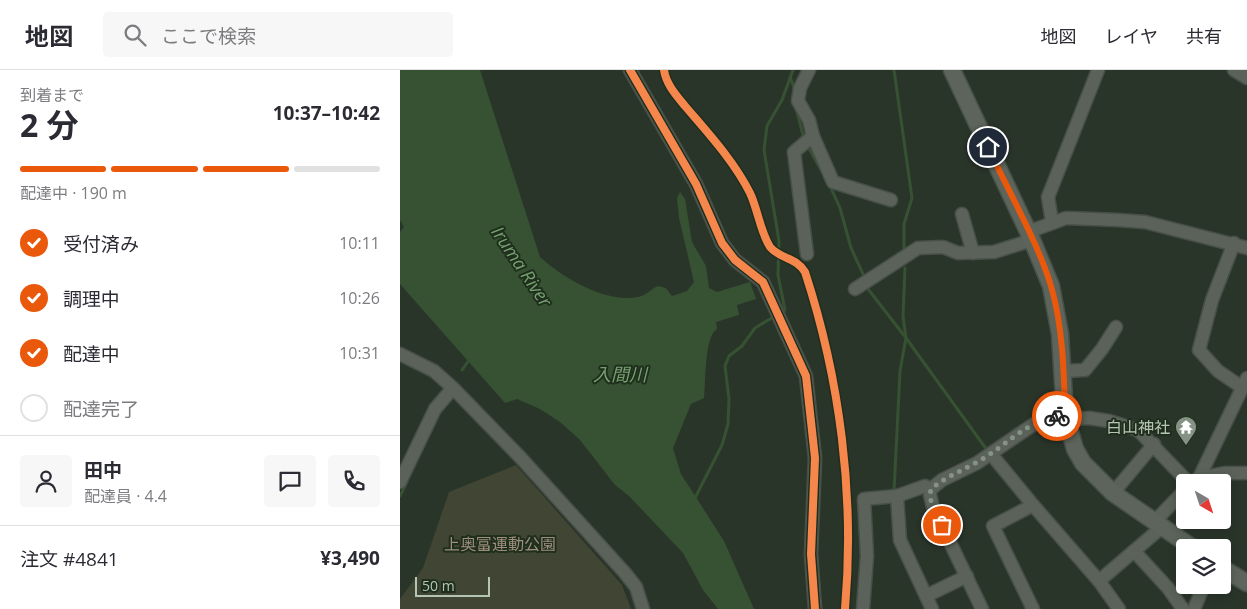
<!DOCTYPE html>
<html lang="ja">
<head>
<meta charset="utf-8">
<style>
  body { margin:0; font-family:"Open Sans","Noto Sans JP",sans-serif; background:#f7f7f7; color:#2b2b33; height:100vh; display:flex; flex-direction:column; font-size:19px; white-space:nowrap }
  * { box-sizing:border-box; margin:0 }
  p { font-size:16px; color:#7c7c81 }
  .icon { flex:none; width:28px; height:28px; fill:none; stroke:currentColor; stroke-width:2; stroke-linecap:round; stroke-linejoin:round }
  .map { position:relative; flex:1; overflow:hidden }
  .panel { display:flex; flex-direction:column; background:#fff; width:400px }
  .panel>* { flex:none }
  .needle { width:32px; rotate:141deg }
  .tools { position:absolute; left:776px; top:404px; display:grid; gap:10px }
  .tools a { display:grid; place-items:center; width:55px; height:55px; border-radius:5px; background:#fff; box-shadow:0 2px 8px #0003; font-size:25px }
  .scale { position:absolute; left:15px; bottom:12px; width:75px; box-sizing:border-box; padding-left:5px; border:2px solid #b5c5b4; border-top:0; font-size:14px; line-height:18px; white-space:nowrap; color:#b5c5b4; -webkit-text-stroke:4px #1f2e1d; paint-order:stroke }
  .pin { position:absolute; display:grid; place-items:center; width:42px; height:42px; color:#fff; margin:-21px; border:2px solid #fff; border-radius:50%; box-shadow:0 1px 5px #0007 }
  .courier { position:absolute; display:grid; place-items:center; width:50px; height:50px; margin:-25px; border:4px solid #ea580c; border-radius:50%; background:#fff; color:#222; box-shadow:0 1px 6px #0007 }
  .overview em { font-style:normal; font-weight:700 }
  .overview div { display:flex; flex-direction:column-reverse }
  .overview { display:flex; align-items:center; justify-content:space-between; height:85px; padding:0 20px }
  h1 { font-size:32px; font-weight:700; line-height:38px }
  .bar { display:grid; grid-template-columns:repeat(4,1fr); gap:8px 5px; align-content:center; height:60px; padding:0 20px }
  .bar i { height:6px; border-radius:4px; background:#e1e1e2 }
  .bar .current { background:#ea580c }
  .bar p { grid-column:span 4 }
  .line { display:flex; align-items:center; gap:12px; padding:0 20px; border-top:1px solid #e1e1e2 }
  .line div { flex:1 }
  .round { display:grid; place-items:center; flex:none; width:52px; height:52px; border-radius:5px; background:#f7f7f7 }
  ol { padding:0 20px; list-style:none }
  li { display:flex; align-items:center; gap:15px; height:55px }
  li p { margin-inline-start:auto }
  li .icon { padding:5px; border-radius:50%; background:#ea580c; color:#fff; stroke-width:4 }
  li:last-child { color:#7c7c81 }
  li i { width:28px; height:28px; border:2px solid #e1e1e2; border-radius:50% }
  header { display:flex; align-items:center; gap:30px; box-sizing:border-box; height:70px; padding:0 25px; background:#fff; border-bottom:1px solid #e1e1e2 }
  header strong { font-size:24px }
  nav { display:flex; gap:28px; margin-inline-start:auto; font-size:18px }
  .search { width:350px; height:45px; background:#f7f7f7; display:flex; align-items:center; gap:12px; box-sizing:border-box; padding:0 18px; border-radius:5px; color:#7c7c81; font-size:19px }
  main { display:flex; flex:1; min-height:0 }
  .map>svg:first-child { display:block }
  .green { fill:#414534 }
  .water { fill:#365232 }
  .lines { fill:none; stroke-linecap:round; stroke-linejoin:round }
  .stream { stroke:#365232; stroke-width:3 }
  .minor-casing { stroke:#474f47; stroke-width:15 }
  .major-casing { stroke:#475147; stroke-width:19 }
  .minor { stroke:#5a6259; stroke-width:12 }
  .major { stroke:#5c645b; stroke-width:16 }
  .cycleway-casing { stroke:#1f2e1d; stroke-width:11 }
  .cycleway { stroke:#f5874c; stroke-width:8 }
  .done { stroke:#849384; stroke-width:5; stroke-dasharray:0 9 }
  .route { stroke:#ea580c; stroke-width:6 }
  .labels { text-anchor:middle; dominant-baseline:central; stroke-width:4; stroke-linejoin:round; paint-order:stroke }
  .poi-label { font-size:16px; fill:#b5c5b4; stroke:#1f2e1d; text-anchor:end }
  .park-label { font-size:16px; fill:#9e8e7c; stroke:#1f2e1d }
  .water-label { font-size:18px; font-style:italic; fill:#76a070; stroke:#1f2e1d }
</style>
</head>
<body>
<header>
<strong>地図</strong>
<div class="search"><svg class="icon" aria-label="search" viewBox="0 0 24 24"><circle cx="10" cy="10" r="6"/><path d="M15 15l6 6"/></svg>ここで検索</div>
<nav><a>地図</a><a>レイヤ</a><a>共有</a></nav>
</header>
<main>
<section class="panel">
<div class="overview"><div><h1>2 分</h1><p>到着まで</p></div><em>10:37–10:42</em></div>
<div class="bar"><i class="current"></i><i class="current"></i><i class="current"></i><i></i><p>配達中 · 190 m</p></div>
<ol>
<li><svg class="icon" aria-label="check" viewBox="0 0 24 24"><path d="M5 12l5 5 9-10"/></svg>受付済み<p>10:11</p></li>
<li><svg class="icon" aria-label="check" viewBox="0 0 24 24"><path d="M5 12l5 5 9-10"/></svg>調理中<p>10:26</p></li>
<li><svg class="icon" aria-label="check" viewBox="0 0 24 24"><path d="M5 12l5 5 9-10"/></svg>配達中<p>10:31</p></li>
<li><i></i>配達完了</li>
</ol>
<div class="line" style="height:90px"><a class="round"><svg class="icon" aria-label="person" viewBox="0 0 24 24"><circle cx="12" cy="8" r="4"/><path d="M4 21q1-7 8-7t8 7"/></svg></a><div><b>田中</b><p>配達員 · 4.4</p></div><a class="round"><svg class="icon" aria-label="chat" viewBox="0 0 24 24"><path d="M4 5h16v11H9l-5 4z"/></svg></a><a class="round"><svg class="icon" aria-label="phone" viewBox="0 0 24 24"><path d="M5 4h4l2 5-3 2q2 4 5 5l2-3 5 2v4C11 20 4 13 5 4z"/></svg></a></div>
<div class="line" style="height:65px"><div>注文 #4841</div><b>¥3,490</b></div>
</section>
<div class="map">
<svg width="847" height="539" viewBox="0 0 847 539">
  <rect width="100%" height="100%" fill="#2a352a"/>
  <path class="green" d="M116 395 222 515 231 539H0V529L23 498 49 422Z"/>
  <path class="water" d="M0 0H80L140 187C163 208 205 233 238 227 246 226 251 219 258 216L266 218 272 226 287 221 294 212 279 148 277 128 280 122 285 129 292 172 306 196 309 218 317 222 350 212 356 229 337 235 339 245 316 252 317 259C304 267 306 312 304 328L291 334 273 378 281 404 324 471 354 539H318L303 520 283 483 229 426 215 415 180 370 160 352 140 339 117 329 105 333 0 214V162L4 157 0 150Z"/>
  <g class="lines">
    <g class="stream">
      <path d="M494 0 512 128 504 154V178"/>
      <path d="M390 7 395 20"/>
      <path d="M396 38 404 69"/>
      <path d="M407 75 420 98"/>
      <path d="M430 116 440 138 451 178 464 206"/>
      <path d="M468 219 506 268 587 380"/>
      <path d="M380 243 385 240 378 205 379 171 364 80 367 56 382 30 393 0"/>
      <path d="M62 300 69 290"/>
      <path d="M494 421 500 301 506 268 503 246 505 198"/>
      <path d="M0 426 7 412"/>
      <path d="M294 430 322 375 328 354 329 329 325 296 329 286 342 276 355 258 375 246"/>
    </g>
    <g class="minor-casing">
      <g id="minor">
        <path d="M230 0 296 114 322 173 335 190 363 212 406 306 415 388 411 484 415 539"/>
        <path d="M834 0 847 8"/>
        <path d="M413 66 433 112 491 130"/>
        <path d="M562 144 573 183"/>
        <path d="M652 152 648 127 698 0"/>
        <path d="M628 162 666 148 718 150 745 152 847 178"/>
        <path d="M834 173 812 230 799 280 818 301 843 318"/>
        <path d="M407 184 394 82 413 66 409 50 398 31 400 18 409 0"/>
        <path d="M455 219 518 178 543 177 558 183 594 182 632 170"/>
        <path d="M0 284 34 301 53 318 120 387 225 503 236 517 243 539"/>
        <path d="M663 301 685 300 702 279 716 257"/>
        <path d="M591 384 633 435"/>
        <path d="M799 408 825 403H847"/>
        <path d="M0 412 35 339 53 318"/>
        <path d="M793 412 799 408 847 308"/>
        <path d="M713 423 754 374"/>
        <path d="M497 426 500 470 532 539"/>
        <path d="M755 451 785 420"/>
        <path d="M734 481 768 518 783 539"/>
        <path d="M699 511 762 457"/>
        <path d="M526 526 567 506"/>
        <path d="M463 539 467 486 464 429 497 426 525 416 531 419"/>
        <path d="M582 539 533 437 530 425 531 419 542 410 577 393 634 354 665 344 675 349 689 348 709 351 738 360 788 412"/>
        <path d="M633 539 593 456 633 435 699 511 719 539"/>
        <path d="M794 539 804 515"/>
      </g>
    </g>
    <g class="major-casing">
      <g id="major">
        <path d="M552 0 632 170 651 216 660 264 665 344 675 379 683 393 713 423 793 478"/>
        <path d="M822 498 847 513"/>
      </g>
    </g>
    <use href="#minor" class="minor"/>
    <use href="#major" class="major"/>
    <g class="cycleway-casing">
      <g id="cycleway">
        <path d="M230 0 296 114 322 173 335 190 363 212 406 306 415 388 411 484 415 539"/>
        <path d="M264 0C266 14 276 25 285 36 308 63 334 91 350 123 358 140 360 161 370 177 380 189 396 187 405 202 440 309 455 426 445 539"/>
      </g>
    </g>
    <use href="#cycleway" class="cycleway"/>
  </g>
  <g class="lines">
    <path class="done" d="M542 455C536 444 528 432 531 419 547 406 566 399 584 388 608 373 627 352 657 346"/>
    <path class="route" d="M588 77C608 121 637 170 651 216 663 257 664 302 665 344L657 346"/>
  </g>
  <defs>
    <g id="temple-pin" transform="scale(1.125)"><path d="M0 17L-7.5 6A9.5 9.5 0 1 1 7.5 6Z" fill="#849384" stroke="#1f2e1d"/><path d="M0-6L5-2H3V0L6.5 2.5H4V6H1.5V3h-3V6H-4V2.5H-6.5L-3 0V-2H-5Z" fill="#fff"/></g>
  </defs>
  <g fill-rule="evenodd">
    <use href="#temple-pin" x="786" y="357"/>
  </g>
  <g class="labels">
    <g class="poi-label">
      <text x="770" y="357">白山神社</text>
    </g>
    <g class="park-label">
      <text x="100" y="474">上奥富運動公園</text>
    </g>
    <g class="water-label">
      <text transform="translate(122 196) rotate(56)">Iruma River</text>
      <text x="220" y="304">入間川</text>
    </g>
  </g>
</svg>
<div class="tools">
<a><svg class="needle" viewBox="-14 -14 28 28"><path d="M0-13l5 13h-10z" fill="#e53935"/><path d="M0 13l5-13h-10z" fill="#7c7c81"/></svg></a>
<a><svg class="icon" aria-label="layers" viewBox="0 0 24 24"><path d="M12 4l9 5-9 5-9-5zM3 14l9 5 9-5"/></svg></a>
</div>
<div class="scale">50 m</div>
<div class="pin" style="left:542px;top:455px;background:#ea580c"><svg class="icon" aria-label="bag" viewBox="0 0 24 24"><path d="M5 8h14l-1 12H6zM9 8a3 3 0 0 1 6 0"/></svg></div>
<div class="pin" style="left:588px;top:77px;background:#1f2937"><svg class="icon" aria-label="home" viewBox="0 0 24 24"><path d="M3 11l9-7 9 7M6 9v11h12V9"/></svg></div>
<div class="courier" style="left:657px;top:346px"><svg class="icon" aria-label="bike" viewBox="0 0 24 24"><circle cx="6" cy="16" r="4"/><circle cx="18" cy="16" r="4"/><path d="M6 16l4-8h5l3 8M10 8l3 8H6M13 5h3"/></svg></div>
</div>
</main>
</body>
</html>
